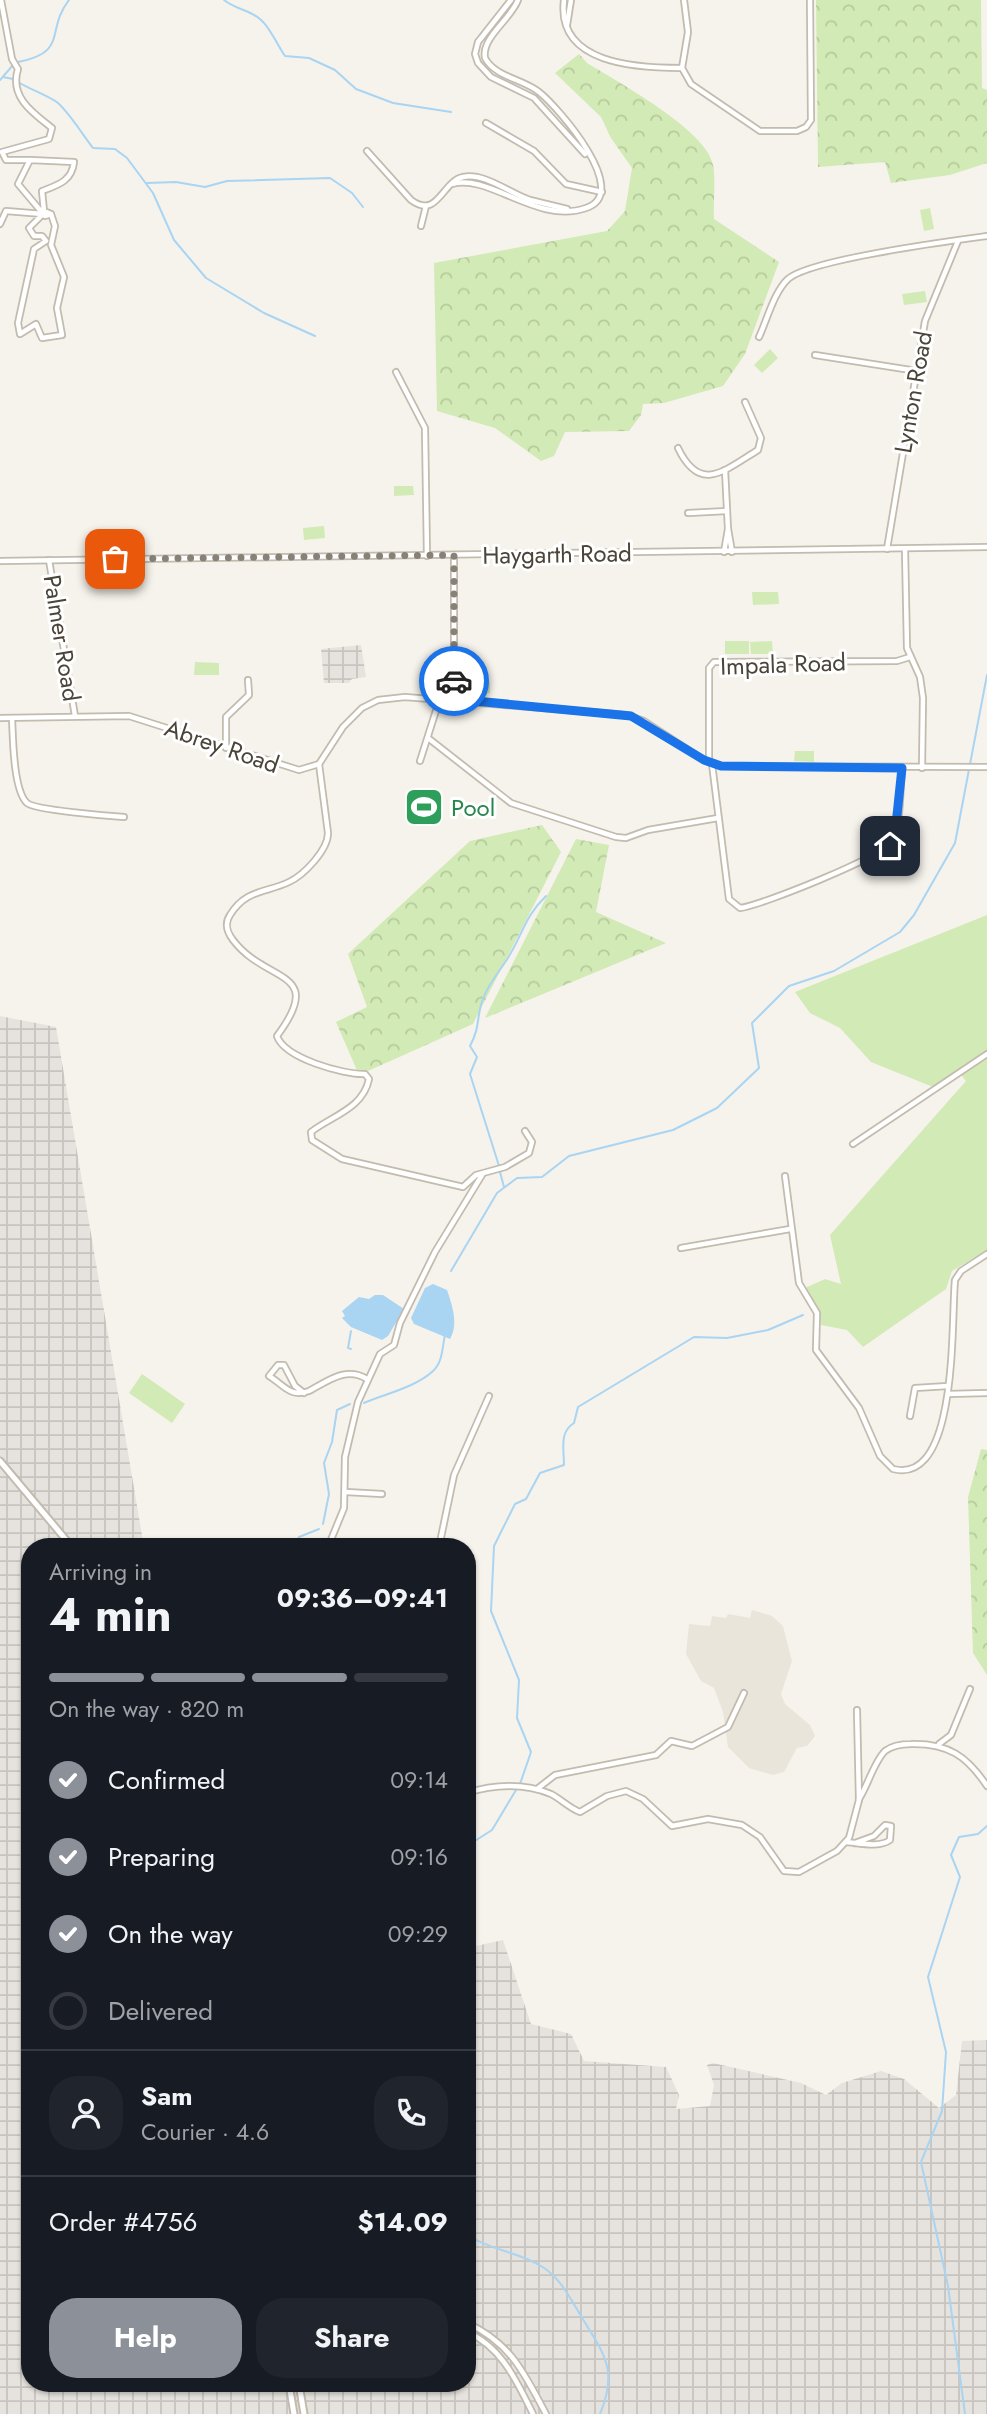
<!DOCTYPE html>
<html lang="en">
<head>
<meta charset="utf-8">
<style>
  body { margin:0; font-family:Jost,sans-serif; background:#20242c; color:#f1f3f6; height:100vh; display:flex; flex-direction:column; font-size:26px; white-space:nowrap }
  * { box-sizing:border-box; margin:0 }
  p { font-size:23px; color:#9ea1a6 }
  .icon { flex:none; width:38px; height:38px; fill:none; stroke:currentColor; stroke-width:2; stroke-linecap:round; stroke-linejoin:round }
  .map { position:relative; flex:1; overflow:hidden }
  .drawer { position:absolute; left:21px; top:1538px; width:455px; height:854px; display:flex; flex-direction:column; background:#171b24; border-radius:28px; box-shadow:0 2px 5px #0004 }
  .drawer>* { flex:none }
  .pin { position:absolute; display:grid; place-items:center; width:60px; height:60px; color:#fff; margin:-30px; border-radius:14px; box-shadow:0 4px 10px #0006 }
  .courier { position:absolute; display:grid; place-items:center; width:70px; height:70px; margin:-35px; border:5px solid #1a73e8; border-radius:50%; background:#fff; color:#222; box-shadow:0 2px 9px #0007 }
  .summary em { font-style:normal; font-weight:700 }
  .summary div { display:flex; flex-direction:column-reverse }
  .summary { display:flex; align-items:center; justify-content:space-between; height:119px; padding:0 28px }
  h1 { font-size:46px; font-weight:700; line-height:52px }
  .bar { display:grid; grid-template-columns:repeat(4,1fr); gap:10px 7px; align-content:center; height:84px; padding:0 28px }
  .bar i { height:9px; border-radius:5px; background:#363941 }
  .bar .selected { background:#8c9099 }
  .bar p { grid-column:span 4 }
  .line { display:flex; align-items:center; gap:18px; padding:0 28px; border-top:2px solid #363941 }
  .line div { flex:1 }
  .round { display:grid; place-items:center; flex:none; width:74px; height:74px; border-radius:28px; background:#20242c }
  ol { padding:0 28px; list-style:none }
  li { display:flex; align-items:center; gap:21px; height:77px }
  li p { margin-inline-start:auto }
  li .icon { padding:7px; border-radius:50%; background:#8c9099; color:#fff; stroke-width:4 }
  li:last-child { color:#9ea1a6 }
  li i { width:38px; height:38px; border:4px solid #363941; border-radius:50% }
  .button { display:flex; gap:14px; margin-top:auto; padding:14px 28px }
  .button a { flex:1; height:80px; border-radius:28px; background:#8c9099; color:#fff; font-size:28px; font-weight:700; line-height:80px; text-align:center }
  .button a+a { background:#20242c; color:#f1f3f6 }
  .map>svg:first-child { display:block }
  .residential { fill:#eae5da }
  .industrial { fill:url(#industrial-grid) }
  .green { fill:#d2eab5 }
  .forest { fill:url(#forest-crowns) }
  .water { fill:#a9d4f2 }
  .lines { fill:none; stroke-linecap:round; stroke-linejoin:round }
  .stream { stroke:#a9d4f2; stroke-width:2 }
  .minor-casing { stroke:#c2bbae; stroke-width:8 }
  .tertiary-casing { stroke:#c2bbae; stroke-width:9 }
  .minor { stroke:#fff; stroke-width:4.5 }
  .tertiary { stroke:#fff; stroke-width:5 }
  .done { stroke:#878178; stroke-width:7; stroke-dasharray:0 12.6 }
  .route { stroke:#1a73e8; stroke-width:9 }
  .labels { text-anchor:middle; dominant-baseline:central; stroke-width:6; stroke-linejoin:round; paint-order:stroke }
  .street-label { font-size:24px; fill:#4b4439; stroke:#fff }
  .leisure-label { font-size:24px; fill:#27864d; stroke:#fff; text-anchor:start }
</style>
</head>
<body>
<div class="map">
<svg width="987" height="2414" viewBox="0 0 987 2414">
  <defs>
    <pattern id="industrial-grid" width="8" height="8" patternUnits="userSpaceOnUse" patternTransform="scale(1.75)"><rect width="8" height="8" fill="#e6e2dd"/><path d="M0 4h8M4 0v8" fill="none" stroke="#c7c3be"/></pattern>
    <pattern id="forest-crowns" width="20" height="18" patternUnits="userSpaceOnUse" patternTransform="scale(1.75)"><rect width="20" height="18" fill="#d2eab5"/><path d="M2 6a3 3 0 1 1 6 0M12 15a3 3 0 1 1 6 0" fill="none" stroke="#b6ca9c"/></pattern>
  </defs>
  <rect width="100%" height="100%" fill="#f6f3ec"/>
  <path class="residential" d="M752 1610 772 1616 783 1626 792 1661 781 1694 785 1704 810 1725 815 1736 807 1746 797 1748 784 1772 773 1775 749 1768 728 1747 723 1712 714 1688 701 1681 686 1654 689 1624 710 1626 712 1616 726 1618 728 1614 750 1618Z"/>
  <g class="industrial">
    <path d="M361 645 366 677 352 679 349 683H324L321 649Z"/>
    <path d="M0 1016 56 1027 144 1547H30V2384H467V1948L503 1940 531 2024 571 2034 584 2061 666 2067 679 2095 676 2109 710 2106 714 2085 707 2065 713 2063 801 2083 826 2095 842 2083 881 2071 904 2079 939 2108 956 2095 962 2041 987 2040V2414H0Z"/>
  </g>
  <g class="green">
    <path d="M930 208 934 229 924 231 920 210Z"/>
    <path d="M925 291 927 302 904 305 902 294Z"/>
    <path d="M770 349 778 358 762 373 754 365Z"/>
    <path d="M394 486H413L414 495 394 496Z"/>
    <path d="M324 526 325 538 304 540 303 528Z"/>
    <path d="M752 592H778L779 604 753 605Z"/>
    <rect x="725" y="641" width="24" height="13"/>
    <path d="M772 641 773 654H751L750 642Z"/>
    <path d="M195 662 219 663V675H194Z"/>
    <path d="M470 682H490V693L471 694Z"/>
    <path d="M795 751H814V762L794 761Z"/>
    <path d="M987 915V1250L952 1271 946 1289 863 1347 847 1330 821 1325 820 1315 805 1288 825 1279 841 1284 830 1235 966 1081 957 1070 933 1087 871 1062 840 1028 810 1013 795 992Z"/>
    <path d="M142 1374 185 1404 172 1423 129 1393Z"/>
  </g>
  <g class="forest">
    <path d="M816 0H981L982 88 987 90V163L950 175 891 183 885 162 818 167Z"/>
    <path d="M579 54 587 63C616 81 707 130 713 165 716 182 713 202 714 219L779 262 745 354 723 386 664 403 643 404 641 415 629 431 565 432 554 456 541 461 495 428 437 411 434 263 607 231 625 211 632 168 611 138 601 117 555 73Z"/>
    <path d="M542 825 561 852 473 1024 359 1075 336 1022 367 1007 348 954 470 841Z"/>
    <path d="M576 839 609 845 596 912 666 943 485 1018Z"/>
    <path d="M981 1449 987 1450V1675L973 1653 968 1497Z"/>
  </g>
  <g class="water">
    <path d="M433 1284 447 1290C452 1305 459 1324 450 1339L414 1324 411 1318 425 1288Z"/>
    <path d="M375 1295H383L404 1309 388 1336 382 1340 351 1327 342 1318 345 1316 342 1311 359 1297 369 1299Z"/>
  </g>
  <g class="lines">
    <g class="stream">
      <path d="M224 0C234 8 244 9 254 15 268 22 276 43 285 56L309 58 335 70 356 89 393 103 451 112"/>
      <path d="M18 62C69 52 45 31 69 0"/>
      <path d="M3 77 13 79"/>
      <path d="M0 80 13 65"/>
      <path d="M18 82C29 89 49 96 58 103 71 115 82 134 93 148L115 149 127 158 153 193 174 240 206 278 264 313 315 336"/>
      <path d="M147 183 176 182 205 187 227 181 330 178 352 193 363 207"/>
      <path d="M499 1166 470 1074 477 1057 470 1046C478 1031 477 1024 480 1009 484 990 496 976 506 961 522 937 524 917 546 896"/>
      <path d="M500 1172 504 1187"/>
      <path d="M451 1271 497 1193 517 1178 542 1177 569 1156 673 1130 717 1108 759 1068 752 1023 789 986 834 971 900 932 914 915 955 843 987 675"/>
      <path d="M351 1349 348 1348 351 1331"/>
      <path d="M364 1403C385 1394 416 1387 433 1371 443 1362 442 1347 445 1335"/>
      <path d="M323 1524 329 1494 324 1463 332 1442 337 1410 350 1404"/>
      <path d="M294 1547 299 1537 319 1529"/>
      <path d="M520 1784 531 1752 517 1718 519 1680 491 1611 494 1546 515 1504 526 1499 540 1473 564 1465C564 1449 559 1432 574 1423L578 1407 694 1337 727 1338 768 1330 803 1315"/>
      <path d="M467 1846 492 1830 516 1790"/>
      <path d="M467 1864C475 1887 478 1900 467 1922"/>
      <path d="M467 2106 474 2146 467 2164"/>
      <path d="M467 2235C490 2250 518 2252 541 2266 560 2277 570 2298 581 2316 603 2353 619 2369 600 2414"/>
      <path d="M965 2414 948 2286 921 2162 942 2111 946 2052 928 1977 960 1877 951 1855 959 1837 978 1834 987 1826"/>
    </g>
    <g class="minor-casing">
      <g id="minor">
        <path d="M1 0 12 59 18 69C9 97 33 113 52 128L49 139 2 152 6 160H30L18 184 45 216 51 214 44 211 42 191C58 185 72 181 74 162L30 160"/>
        <path d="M511 0 478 42 475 54 478 63 491 77 534 98 585 154"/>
        <path d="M564 0C556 64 636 68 682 68"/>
        <path d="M684 0 688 32 682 68 691 84 760 131H797L806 127 811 120 810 0"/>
        <path d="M567 25 571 0"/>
        <path d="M486 123 534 151 566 184 602 192"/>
        <path d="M367 151 411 200C438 220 442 181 463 177 484 172 511 194 530 200 542 203 555 206 567 209"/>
        <path d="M452 184C489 173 537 225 586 208 633 193 558 107 539 92 523 79 495 77 485 58 481 38 511 19 518 0"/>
        <path d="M0 224 6 211 43 214 29 228 34 236H42L46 241 34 249 18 323 20 334 36 324 42 338 62 335 57 308 64 277 51 245 55 226 51 214"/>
        <path d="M421 226 426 206"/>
        <path d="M759 337C767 320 774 292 788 279 811 259 950 241 987 236"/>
        <path d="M815 355 917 371"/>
        <path d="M396 372 425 428 427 556"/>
        <path d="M678 448C700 494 724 471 758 450L761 438 745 402"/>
        <path d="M688 513 727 511"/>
        <path d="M728 529 732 552"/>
        <path d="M887 549 925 321 958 241"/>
        <path d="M905 549 907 648 920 677 923 698 922 768"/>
        <path d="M724 552 728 529 725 470"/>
        <path d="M454 555V699"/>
        <path d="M49 560 75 716"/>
        <path d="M0 561 987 547"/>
        <path d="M0 718 129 716 299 770 319 764 343 727 362 708 378 700 405 697 627 715 644 721 704 760 721 766 987 767"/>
        <path d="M12 718C13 736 13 790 27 803 35 810 109 816 124 817"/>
        <path d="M428 738 511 803 616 837 626 838 648 830 718 818"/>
        <path d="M226 748V717L249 695 248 680"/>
        <path d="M420 761 440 698"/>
        <path d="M709 762V668L714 662 897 661 910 657"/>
        <path d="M319 764 328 833C328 850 304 875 289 882 266 893 246 889 230 915 224 924 227 932 233 940 266 984 327 969 277 1036 284 1058 344 1075 365 1074L369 1079C363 1109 331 1116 311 1132L312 1140 342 1159 463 1187 476 1175 505 1167 529 1153 532 1142 525 1131"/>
        <path d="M712 764 729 899 740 908C760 906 884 856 892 842 901 827 900 787 902 768"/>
        <path d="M853 1144 987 1054"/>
        <path d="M785 1176 799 1283 817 1313 816 1350 859 1408 880 1456 893 1469C959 1486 951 1320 955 1280L961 1271 987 1254"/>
        <path d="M681 1248 790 1229"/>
        <path d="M304 1393 295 1386 284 1365H278L269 1376C284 1385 290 1398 309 1391 328 1381 346 1366 367 1379"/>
        <path d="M948 1394 987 1393"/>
        <path d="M910 1416 915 1388 948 1386"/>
        <path d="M346 1492 382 1494"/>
        <path d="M328 1547 344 1508 345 1457 358 1402 380 1354 394 1345 400 1323 435 1252 482 1175"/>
        <path d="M439 1547 454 1475 489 1396"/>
        <path d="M939 1744 951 1735 970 1689"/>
        <path d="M537 1789 555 1775 656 1755 671 1741 692 1746 728 1727 744 1693"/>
        <path d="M467 1793C494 1784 525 1783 551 1794 561 1799 569 1808 580 1812L607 1796 626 1791 643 1799 672 1826 708 1819 742 1825 760 1837 784 1871 799 1872 837 1851 849 1838 859 1800 857 1710"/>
        <path d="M859 1799C868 1785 874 1762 885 1751 893 1745 901 1744 911 1744 948 1743 967 1756 987 1786"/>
        <path d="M846 1842C859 1843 880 1848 890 1840L891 1826 885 1825 874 1836 855 1843"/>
        <path d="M467 2323C511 2343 524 2373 546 2414"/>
        <path d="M467 2332C502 2347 517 2382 533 2414"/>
      </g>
    </g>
    <g class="tertiary-casing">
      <g id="tertiary">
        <path d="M0 1461 72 1547"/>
        <path d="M289 2384 294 2414"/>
        <path d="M299 2384 304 2414"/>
      </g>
    </g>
    <use href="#minor" class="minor"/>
    <use href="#tertiary" class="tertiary"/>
  </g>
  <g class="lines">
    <path class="done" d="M115 559 454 555V681"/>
    <path class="route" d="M454 681V699L631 716 704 760 721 766 902 768 895 834 890 846"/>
  </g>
  <defs>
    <g id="stadium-square" transform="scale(2.0125)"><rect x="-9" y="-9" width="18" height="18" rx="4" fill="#2e9e5b" stroke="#fff"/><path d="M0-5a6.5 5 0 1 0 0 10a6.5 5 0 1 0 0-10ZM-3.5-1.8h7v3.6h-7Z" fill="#fff"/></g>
  </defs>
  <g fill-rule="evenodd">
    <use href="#stadium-square" x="424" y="807"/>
  </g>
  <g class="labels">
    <g class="street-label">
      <text transform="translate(913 392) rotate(-80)">Lynton Road</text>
      <text transform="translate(557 554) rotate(-1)">Haygarth Road</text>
      <text transform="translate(62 638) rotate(81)">Palmer Road</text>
      <text transform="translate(783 664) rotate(-2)">Impala Road</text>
      <text transform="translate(222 746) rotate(19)">Abrey Road</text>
    </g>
    <g class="leisure-label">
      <text x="451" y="807">Pool</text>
    </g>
  </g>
</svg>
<div class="pin" style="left:115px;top:559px;background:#ea580c"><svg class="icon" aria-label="bag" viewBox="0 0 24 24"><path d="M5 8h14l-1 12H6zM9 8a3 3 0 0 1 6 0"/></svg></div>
<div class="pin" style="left:890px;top:846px;background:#1f2937"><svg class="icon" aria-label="home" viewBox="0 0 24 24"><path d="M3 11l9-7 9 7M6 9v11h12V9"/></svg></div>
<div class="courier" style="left:454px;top:681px"><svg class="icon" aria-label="car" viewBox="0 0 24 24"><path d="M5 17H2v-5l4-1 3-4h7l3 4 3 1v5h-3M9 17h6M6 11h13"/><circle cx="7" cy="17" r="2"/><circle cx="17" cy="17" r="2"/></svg></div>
<section class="drawer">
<div class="summary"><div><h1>4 min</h1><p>Arriving in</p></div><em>09:36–09:41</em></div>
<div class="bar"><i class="selected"></i><i class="selected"></i><i class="selected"></i><i></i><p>On the way · 820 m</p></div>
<ol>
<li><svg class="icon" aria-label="check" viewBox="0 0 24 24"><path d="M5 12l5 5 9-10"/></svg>Confirmed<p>09:14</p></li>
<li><svg class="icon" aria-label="check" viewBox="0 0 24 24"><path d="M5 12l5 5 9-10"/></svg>Preparing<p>09:16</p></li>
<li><svg class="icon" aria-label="check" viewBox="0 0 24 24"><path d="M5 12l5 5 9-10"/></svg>On the way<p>09:29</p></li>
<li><i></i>Delivered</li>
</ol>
<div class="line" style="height:126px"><a class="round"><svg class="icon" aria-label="person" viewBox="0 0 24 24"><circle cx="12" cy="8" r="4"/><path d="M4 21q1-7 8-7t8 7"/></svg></a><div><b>Sam</b><p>Courier · 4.6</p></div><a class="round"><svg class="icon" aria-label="phone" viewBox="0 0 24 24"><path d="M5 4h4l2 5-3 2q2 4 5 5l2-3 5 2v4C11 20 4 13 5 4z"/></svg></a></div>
<div class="line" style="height:91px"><div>Order #4756</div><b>$14.09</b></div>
<div class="button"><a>Help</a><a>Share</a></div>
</section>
</div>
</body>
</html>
